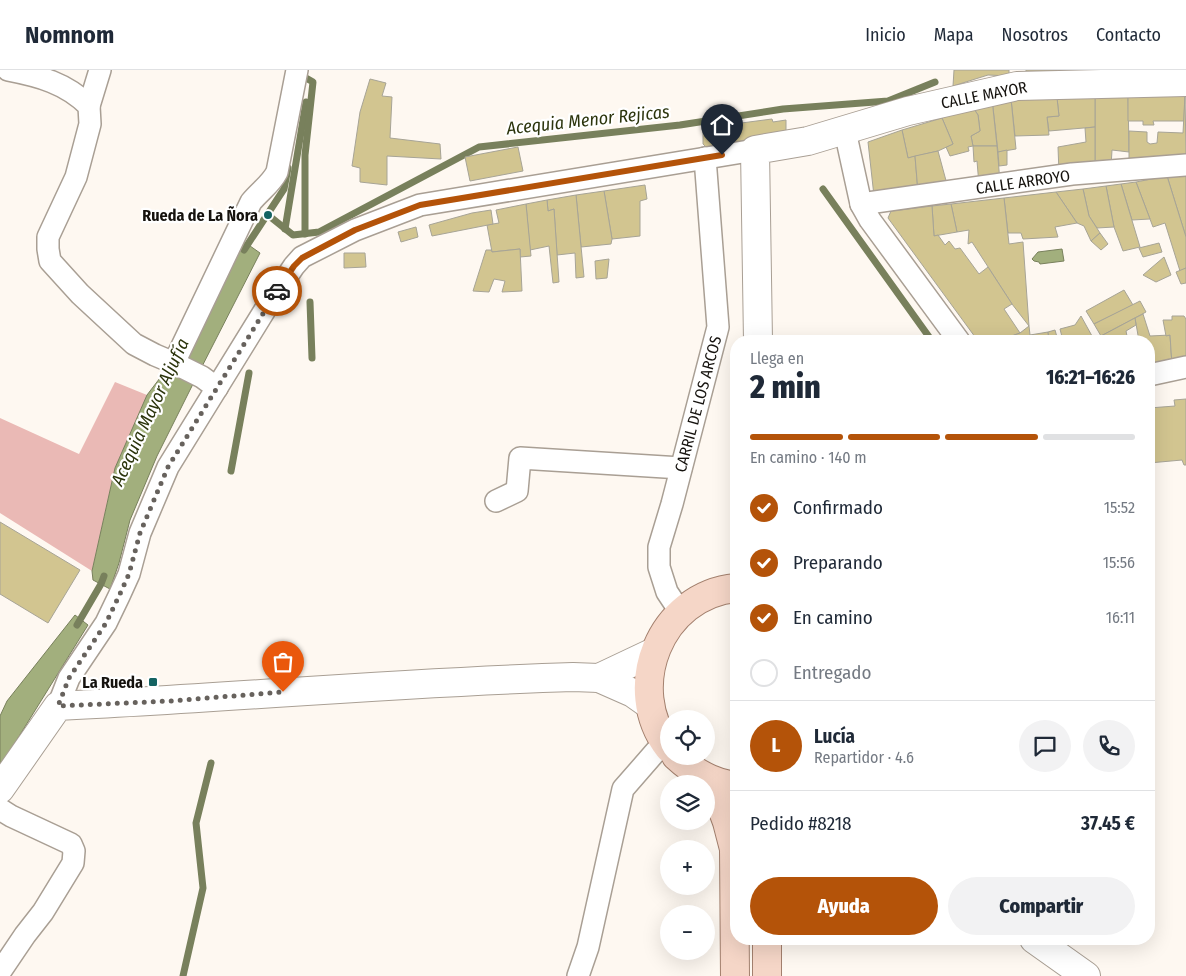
<!DOCTYPE html>
<html lang="es">
<head>
<meta charset="utf-8">
<style>
  body { margin:0; font-family:"Fira Sans Condensed",sans-serif; background:#f2f2f3; color:#1f2937; height:100vh; display:flex; flex-direction:column; font-size:19px; white-space:nowrap }
  * { box-sizing:border-box; margin:0 }
  p { font-size:16px; color:#747a83 }
  .icon { flex:none; width:28px; height:28px; fill:none; stroke:currentColor; stroke-width:2; stroke-linecap:round; stroke-linejoin:round }
  .map { position:relative; flex:1; overflow:hidden }
  .panel { position:absolute; left:730px; top:265px; width:425px; height:610px; display:flex; flex-direction:column; background:#fff; border-radius:20px; box-shadow:0 5px 20px #0002 }
  .panel>* { flex:none }
  .controls { position:absolute; left:660px; top:640px; display:grid; gap:10px }
  .controls a { display:grid; place-items:center; width:55px; height:55px; border-radius:50%; background:#fff; box-shadow:0 5px 20px #0002; font-size:25px }
  .pin { position:absolute; display:grid; place-items:center; width:42px; height:42px; color:#fff; margin:-51px -21px; border-radius:50% 50% 50% 0; rotate:-45deg; box-shadow:0 0 5px #0007 }
  .pin .icon { rotate:45deg }
  .courier { position:absolute; display:grid; place-items:center; width:50px; height:50px; margin:-25px; border:4px solid #b45309; border-radius:50%; background:#fff; color:#222; box-shadow:0 1px 6px #0007 }
  .headline em { font-style:normal; font-weight:800 }
  .headline div { display:flex; flex-direction:column-reverse }
  .headline { display:flex; align-items:center; justify-content:space-between; height:85px; padding:0 20px }
  h1 { font-size:32px; font-weight:800; line-height:38px }
  .bar { display:grid; grid-template-columns:repeat(4,1fr); gap:8px 5px; align-content:center; height:60px; padding:0 20px }
  .bar i { height:6px; border-radius:4px; background:#e0e1e3 }
  .bar .on { background:#b45309 }
  .bar p { grid-column:span 4 }
  .line { display:flex; align-items:center; gap:12px; padding:0 20px; border-top:1px solid #e0e1e3 }
  .line div { flex:1 }
  .round { display:grid; place-items:center; flex:none; width:52px; height:52px; border-radius:26px; background:#f2f2f3 }
  ol { padding:0 20px; list-style:none }
  li { display:flex; align-items:center; gap:15px; height:55px }
  li p { margin-inline-start:auto }
  li .icon { padding:5px; border-radius:50%; background:#b45309; color:#fff; stroke-width:4 }
  li:last-child { color:#747a83 }
  li i { width:28px; height:28px; border:2px solid #e0e1e3; border-radius:50% }
  .action { display:flex; gap:10px; margin-top:auto; padding:10px 20px }
  .action a { flex:1; height:58px; border-radius:30px; background:#b45309; color:#fff; font-size:20px; font-weight:800; line-height:58px; text-align:center }
  .action a+a { background:#f2f2f3; color:#1f2937 }
  header { display:flex; align-items:center; gap:30px; box-sizing:border-box; height:70px; padding:0 25px; background:#fff; border-bottom:1px solid #e0e1e3 }
  header strong { font-size:24px }
  nav { display:flex; gap:28px; margin-inline-start:auto; font-size:18px }
  .map>svg:first-child { display:block }
  .green { fill:#eab9b5 }
  .water { fill:#a2af7d; stroke:#78805c }
  .lines { fill:none; stroke-linecap:round; stroke-linejoin:round }
  .stream { stroke:#78805c; stroke-width:7 }
  .building { fill:#d2c590; stroke:#a7a496 }
  .street-casing { stroke:#a99f94; stroke-width:24 }
  .secondary-casing { stroke:#a99f94; stroke-width:30 }
  .primary-casing { stroke:#a3806e; stroke-width:30 }
  .street { stroke:#fff; stroke-width:21 }
  .secondary { stroke:#fff; stroke-width:28 }
  .primary { stroke:#f5d6c7; stroke-width:28 }
  .done { stroke:#67625d; stroke-width:5; stroke-dasharray:0 9 }
  .route { stroke:#b45309; stroke-width:6 }
  .poi-dot { fill:#146362; stroke:#fff; stroke-width:2 }
  .labels { text-anchor:middle; dominant-baseline:central; stroke-width:4.5; stroke-linejoin:round; paint-order:stroke }
  .street-label { font-size:16px; fill:#15120e; stroke:#fff }
  .poi-label { font-size:16px; font-weight:bold; fill:#15120e; stroke:#fff; text-anchor:end }
  .water-label { font-size:18px; font-style:italic; fill:#2c350d; stroke:#fff }
</style>
</head>
<body>
<header>
<strong>Nomnom</strong>
<nav><a>Inicio</a><a>Mapa</a><a>Nosotros</a><a>Contacto</a></nav>
</header>
<div class="map">
<svg width="1186" height="906" viewBox="0 0 1186 906">
  <rect width="100%" height="100%" fill="#fef8f1"/>
  <path class="green" d="M115 312 147 325 115 398 92 501 0 443V348L79 384Z"/>
  <g class="water">
    <path d="M243 171 260 183 193 314 157 386 130 450 119 493 110 519 93 510 92 501 115 398 147 325 163 304 183 288Z"/>
    <path d="M1062 179 1064 191 1040 194 1039 192 1034 191 1032 189 1038 182Z"/>
    <path d="M75 545 88 555 0 697V646L7 631Z"/>
  </g>
  <g class="lines">
    <g class="stream">
      <path d="M823 119 932 271"/>
      <path d="M268 145 293 165 319 162 479 77 680 55 783 39 888 31 935 12"/>
      <path d="M285 159 306 32"/>
      <path d="M305 164V85L313 12 306 8"/>
      <path d="M244 180 284 119 288 98"/>
      <path d="M310 232 312 288"/>
      <path d="M231 401 249 303"/>
      <path d="M77 555 101 514 104 506"/>
      <path d="M183 906 203 818 196 753 211 693"/>
    </g>
  </g>
  <g class="building">
    <path d="M954 0H1009V6L988 5 953 16Z"/>
    <path d="M1026 0H1057V5L1026 6Z"/>
    <path d="M370 9 386 13 382 26 392 27 390 68 440 74 441 89 387 86V115L360 112V98L352 96 360 42Z"/>
    <path d="M1128 25 1129 82 1112 80 1111 97 1095 99V27Z"/>
    <path d="M1128 25H1185L1184 51H1153L1154 55H1143V51H1128Z"/>
    <path d="M1185 25 1186 85 1129 94V61L1147 62V72L1150 74 1157 73 1158 62 1183 63Z"/>
    <path d="M1095 27V57L1049 61 1047 47 1059 46 1057 28Z"/>
    <path d="M1057 28 1059 46 1047 47 1049 65 1015 66 1011 29Z"/>
    <path d="M992 29H1011L1016 79 998 82Z"/>
    <path d="M992 29 997 76H973L971 66 980 61 978 45 972 36Z"/>
    <path d="M972 36 978 45 980 61 971 66 973 76 968 77 969 81 950 86 946 77 953 74 942 48Z"/>
    <path d="M942 48 953 74 938 81 908 88 902 60Z"/>
    <path d="M772 49 773 52 786 50V64L707 78 703 74V58Z"/>
    <path d="M1095 57V99L1059 103 1058 77 1086 72 1085 58Z"/>
    <path d="M902 60 908 88 915 86 918 122 874 126 868 72Z"/>
    <path d="M973 76H997L1000 112 979 115 977 91 974 92Z"/>
    <path d="M518 77 523 101 470 111 465 87Z"/>
    <path d="M1007 80V95L999 96 998 82Z"/>
    <path d="M938 81 948 118 918 122 915 86Z"/>
    <path d="M1186 102V167L1167 106Z"/>
    <path d="M1167 106 1186 167V198L1180 201 1165 153 1153 157 1136 112Z"/>
    <path d="M1136 112 1150 149 1132 150 1121 114Z"/>
    <path d="M1121 114 1140 177 1123 181 1114 157 1106 116Z"/>
    <path d="M645 115 647 129 640 131V166L612 169 604 121Z"/>
    <path d="M1106 116 1114 157 1097 158 1089 146 1083 119Z"/>
    <path d="M1083 119 1089 146 1100 163 1091 171 1084 156 1077 153 1056 122Z"/>
    <path d="M604 121 612 169 611 174 581 177 576 125Z"/>
    <path d="M1056 122 1077 153 1055 157 1058 167 1023 169 1021 163H1008L1004 128Z"/>
    <path d="M576 125 584 207 576 208 575 183 557 185 554 139 548 141 547 130Z"/>
    <path d="M1004 128 1009 174 1023 172 1029 256 1012 234 972 172 968 174 969 160 957 162 951 134Z"/>
    <path d="M547 130 548 141 554 139 559 212 553 213 549 176 530 180 526 134Z"/>
    <path d="M526 134 531 186 520 187V179L492 182 487 155 499 153 496 140Z"/>
    <path d="M951 134 957 162 934 166 932 136Z"/>
    <path d="M932 136 934 166 938 165 945 175 949 171 955 179 960 178 979 204 988 197 1012 234 1004 239 1020 263 998 271H978L888 148 891 141Z"/>
    <path d="M491 140 493 154 432 166 429 155 472 143Z"/>
    <path d="M416 157 418 167 401 172 398 162Z"/>
    <path d="M1100 163 1108 174 1101 180 1091 171Z"/>
    <path d="M1159 173 1162 182 1143 187 1139 178Z"/>
    <path d="M520 179 522 221 502 222 505 211 494 209 489 222 473 221 486 180H491L492 182Z"/>
    <path d="M344 183H365L366 197 344 198Z"/>
    <path d="M1164 187 1171 205 1156 212 1143 205Z"/>
    <path d="M609 189 607 208 596 209 595 191Z"/>
    <path d="M1186 198V213L1181 214 1176 202Z"/>
    <path d="M1124 220 1133 235 1094 254 1086 241Z"/>
    <path d="M1140 231 1146 242 1101 266 1094 254Z"/>
    <path d="M1143 244 1150 266 1170 265 1172 295 1149 299V271H1139L1135 248Z"/>
    <path d="M1081 246 1092 266 1093 271H1063L1060 259 1075 255Z"/>
    <path d="M1172 246H1184L1186 249V293L1172 295 1170 265 1166 266 1163 250H1172Z"/>
    <path d="M1135 248 1136 255 1126 261 1128 271H1101V266Z"/>
    <path d="M1029 256 1030 265 1048 262 1049 271H998L1020 263Z"/>
    <path d="M1055 260 1057 267 1049 268 1048 262Z"/>
    <path d="M1186 329V395H1184L1182 390 1149 393V338L1175 336 1174 330Z"/>
    <path d="M0 452 80 500 48 553 0 524Z"/>
  </g>
  <g class="lines">
    <g class="street-casing">
      <g id="street">
        <path d="M8 0C39 6 66 13 89 36L90 54 76 107 48 167V179L50 191 80 224 134 274 155 285 174 293 202 307 217 318"/>
        <path d="M89 36 100 0"/>
        <path d="M845 61 861 134 870 150 959 271"/>
        <path d="M861 134 1072 104 1186 95"/>
        <path d="M174 293 251 132C260 121 271 114 277 102L297 0"/>
        <path d="M1149 305 1186 297"/>
        <path d="M496 431 517 421 520 388 681 398"/>
        <path d="M681 543 667 522 659 497V477L672 434 718 257 705 88"/>
        <path d="M58 636 69 608 106 553 119 526 129 504 140 463 168 397 268 235 294 196 302 187 355 160 420 135 755 80"/>
        <path d="M0 739 11 746 71 774 74 781 73 793 43 842 25 865 0 902"/>
        <path d="M578 906 588 877 623 719 664 672"/>
      </g>
    </g>
    <g class="secondary-casing">
      <g id="secondary">
        <path d="M758 271 755 80 808 71 908 41 1017 16 1186 12"/>
        <path d="M599 608 654 582"/>
        <path d="M0 719 58 636C230 628 401 612 573 607L599 608 633 623 650 635"/>
        <path d="M1034 869 1086 906"/>
      </g>
    </g>
    <g class="primary-casing">
      <g id="primary">
        <path d="M669 678C623 618 660 525 736 518"/>
        <path d="M676 686C693 702 712 713 736 716"/>
        <path d="M712 711 727 752 734 779 735 906"/>
        <path d="M767 869V906"/>
      </g>
    </g>
    <use href="#street" class="street"/>
    <use href="#secondary" class="secondary"/>
    <use href="#primary" class="primary"/>
  </g>
  <g class="lines">
    <path class="done" d="M277 221 168 397 140 463 129 504 119 526 106 553 69 608 58 636 170 631 283 622"/>
    <path class="route" d="M277 221 294 196 302 188 355 160 420 135 722 85"/>
  </g>
  <g class="poi-dot">
    <circle cx="268" cy="145" r="5"/>
    <rect x="148" y="607" width="10" height="10" rx="2.5"/>
  </g>
  <g class="labels">
    <g class="street-label">
      <text transform="translate(984 25) rotate(-11)">CALLE MAYOR</text>
      <text transform="translate(1023 112) rotate(-8)">CALLE ARROYO</text>
      <text transform="translate(698 334) rotate(-75)">CARRIL DE LOS ARCOS</text>
    </g>
    <g class="poi-label">
      <text x="258" y="145">Rueda de La Ñora</text>
      <text x="143" y="612">La Rueda</text>
    </g>
    <g class="water-label">
      <text transform="translate(588 50) rotate(-6)">Acequia Menor Rejicas</text>
      <text transform="translate(150 342) rotate(-65)">Acequia Mayor Aljufía</text>
    </g>
  </g>
</svg>
<div class="controls">
<a><svg class="icon" aria-label="locate" viewBox="0 0 24 24"><circle cx="12" cy="12" r="6"/><path d="M12 2v4M12 18v4M2 12h4M18 12h4"/></svg></a>
<a><svg class="icon" aria-label="layers" viewBox="0 0 24 24"><path d="M12 4l9 5-9 5-9-5zM3 14l9 5 9-5"/></svg></a>
<a>+</a>
<a>−</a>
</div>
<div class="pin" style="left:283px;top:622px;background:#ea580c"><svg class="icon" aria-label="bag" viewBox="0 0 24 24"><path d="M5 8h14l-1 12H6zM9 8a3 3 0 0 1 6 0"/></svg></div>
<div class="pin" style="left:722px;top:85px;background:#1f2937"><svg class="icon" aria-label="home" viewBox="0 0 24 24"><path d="M3 11l9-7 9 7M6 9v11h12V9"/></svg></div>
<div class="courier" style="left:277px;top:221px"><svg class="icon" aria-label="car" viewBox="0 0 24 24"><path d="M5 17H2v-5l4-1 3-4h7l3 4 3 1v5h-3M9 17h6M6 11h13"/><circle cx="7" cy="17" r="2"/><circle cx="17" cy="17" r="2"/></svg></div>
<section class="panel">
<div class="headline"><div><h1>2 min</h1><p>Llega en</p></div><em>16:21–16:26</em></div>
<div class="bar"><i class="on"></i><i class="on"></i><i class="on"></i><i></i><p>En camino · 140 m</p></div>
<ol>
<li><svg class="icon" aria-label="check" viewBox="0 0 24 24"><path d="M5 12l5 5 9-10"/></svg>Confirmado<p>15:52</p></li>
<li><svg class="icon" aria-label="check" viewBox="0 0 24 24"><path d="M5 12l5 5 9-10"/></svg>Preparando<p>15:56</p></li>
<li><svg class="icon" aria-label="check" viewBox="0 0 24 24"><path d="M5 12l5 5 9-10"/></svg>En camino<p>16:11</p></li>
<li><i></i>Entregado</li>
</ol>
<div class="line" style="height:90px"><b class="round" style="background:#b45309;color:#fff">L</b><div><b>Lucía</b><p>Repartidor · 4.6</p></div><a class="round"><svg class="icon" aria-label="chat" viewBox="0 0 24 24"><path d="M4 5h16v11H9l-5 4z"/></svg></a><a class="round"><svg class="icon" aria-label="phone" viewBox="0 0 24 24"><path d="M5 4h4l2 5-3 2q2 4 5 5l2-3 5 2v4C11 20 4 13 5 4z"/></svg></a></div>
<div class="line" style="height:65px"><div>Pedido #8218</div><b>37.45 €</b></div>
<div class="action"><a>Ayuda</a><a>Compartir</a></div>
</section>
</div>
</body>
</html>
